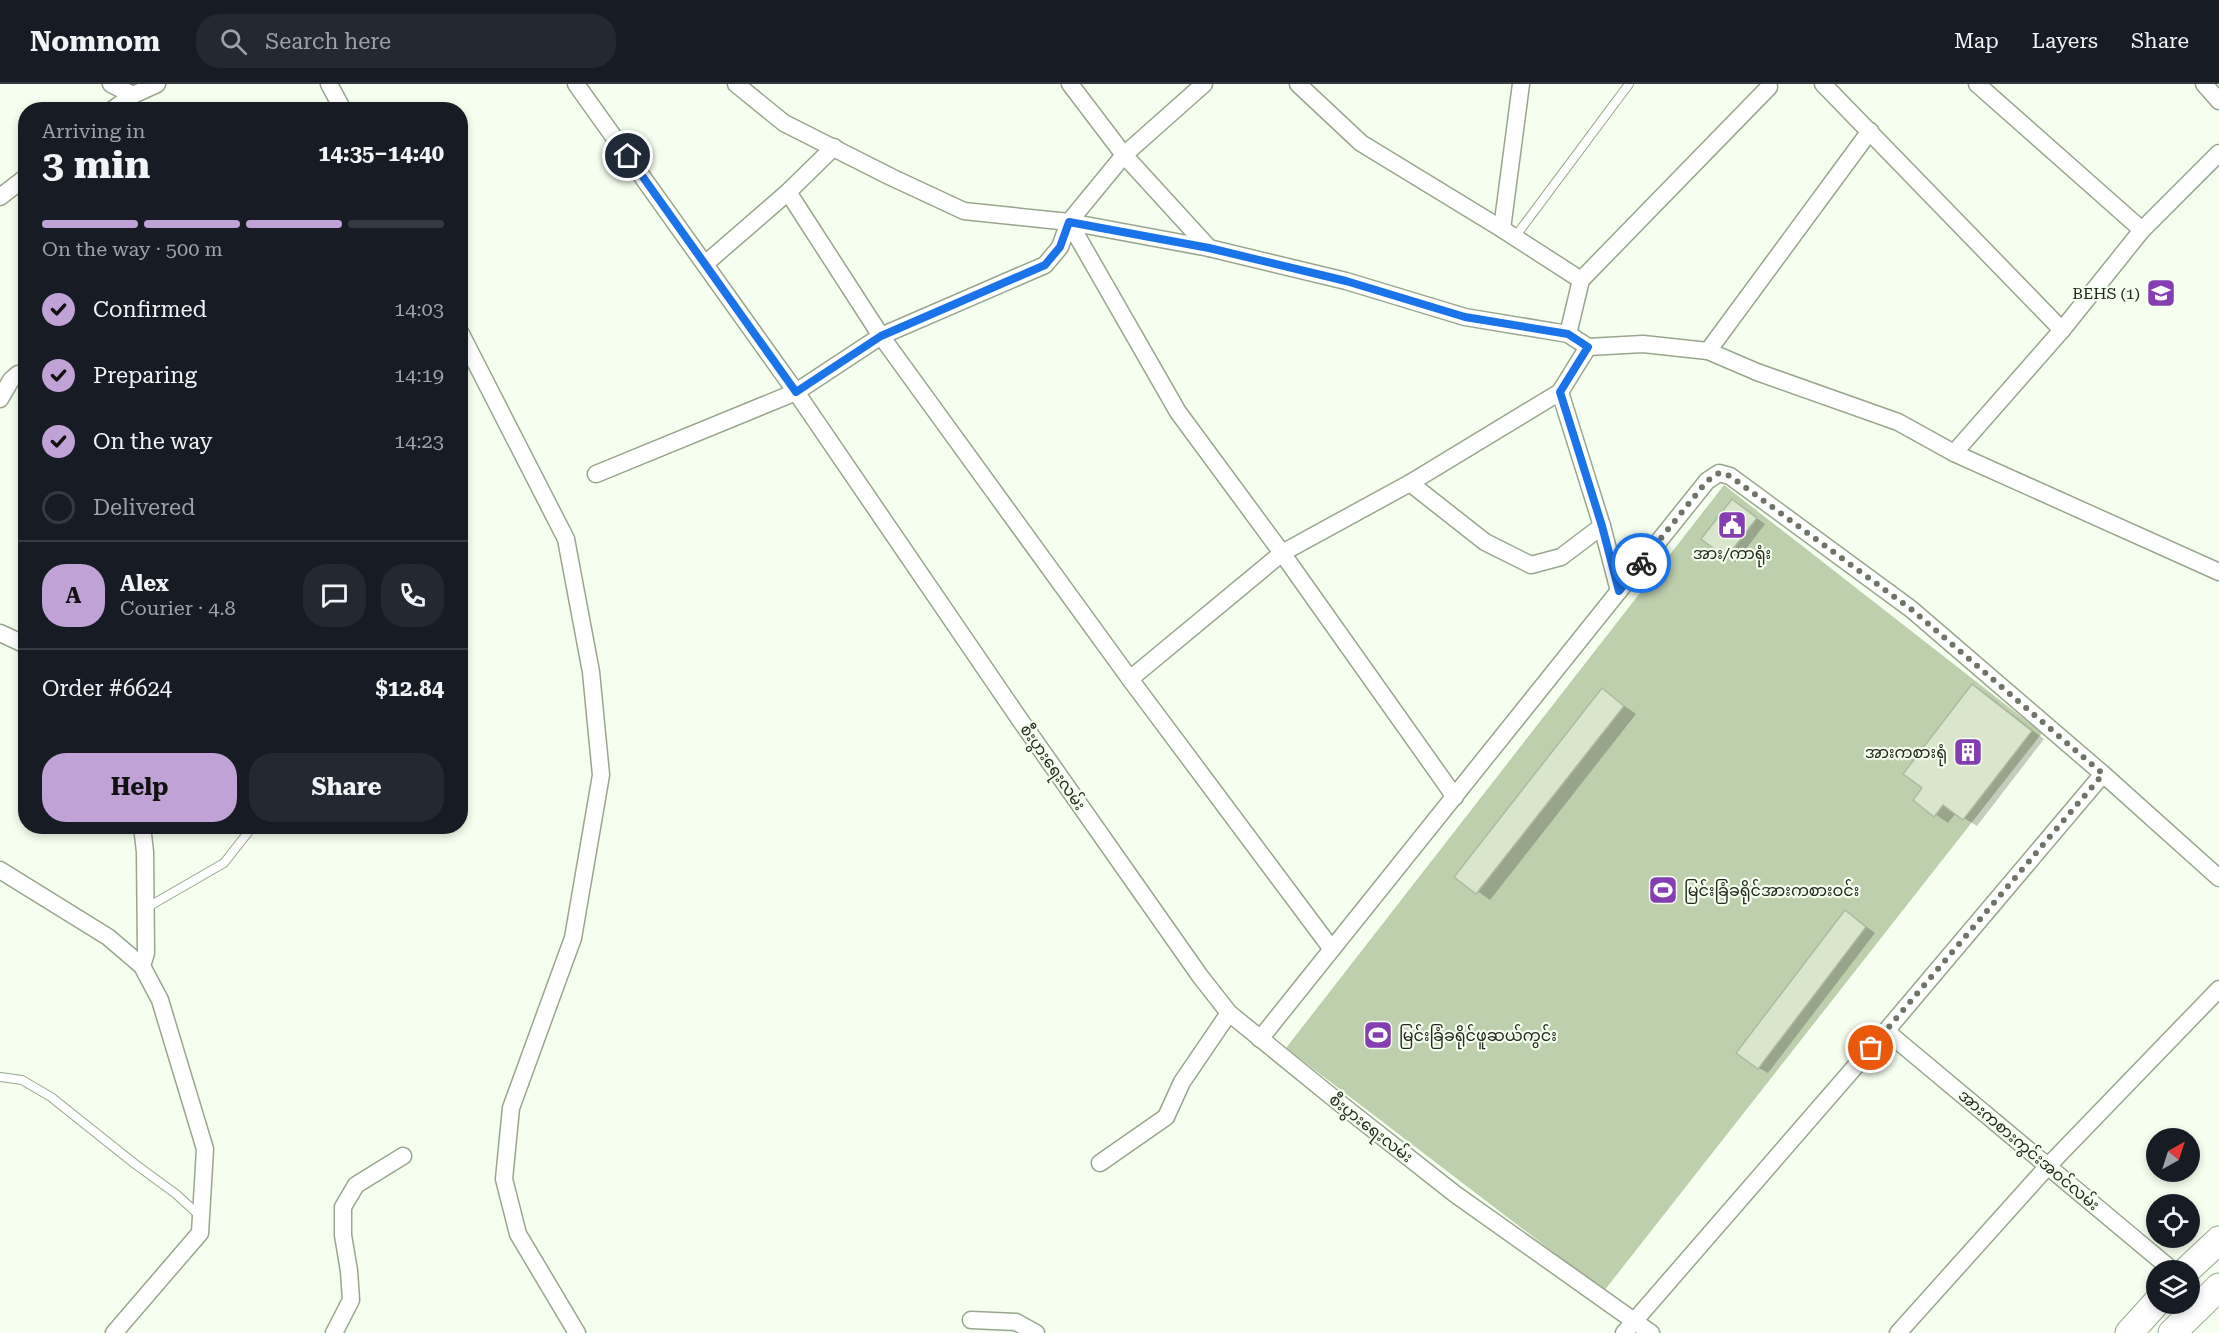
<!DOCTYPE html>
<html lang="en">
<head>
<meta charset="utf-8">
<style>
  body { margin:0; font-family:"Roboto Serif","Noto Sans Myanmar",serif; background:#242831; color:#f1f3f6; height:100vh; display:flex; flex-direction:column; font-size:22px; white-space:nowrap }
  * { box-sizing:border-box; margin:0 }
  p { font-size:20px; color:#9ea1a6 }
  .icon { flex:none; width:33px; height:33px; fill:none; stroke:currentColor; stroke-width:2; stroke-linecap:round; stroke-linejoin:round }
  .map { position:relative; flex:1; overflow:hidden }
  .details { position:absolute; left:18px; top:18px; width:450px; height:732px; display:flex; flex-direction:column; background:#171b24; border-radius:24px; box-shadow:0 3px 9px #0003 }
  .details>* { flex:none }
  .needle { width:39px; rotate:39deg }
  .tools { position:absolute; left:2146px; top:1044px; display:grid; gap:12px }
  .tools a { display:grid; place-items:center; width:54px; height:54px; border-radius:50%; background:#171b24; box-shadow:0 3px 9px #0003; font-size:30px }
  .pin { position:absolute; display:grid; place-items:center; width:51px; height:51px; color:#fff; margin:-26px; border:3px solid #fff; border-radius:50%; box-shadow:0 2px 6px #0007 }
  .courier { position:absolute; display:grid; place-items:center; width:60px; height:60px; margin:-30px; border:4px solid #1a73e8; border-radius:50%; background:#fff; color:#222; box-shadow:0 2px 8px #0007 }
  .headline em { font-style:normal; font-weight:700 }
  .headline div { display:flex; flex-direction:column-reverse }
  .headline { display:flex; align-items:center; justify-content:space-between; height:102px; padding:0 24px }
  h1 { font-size:39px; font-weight:700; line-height:45px }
  .bar { display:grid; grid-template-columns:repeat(4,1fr); gap:9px 6px; align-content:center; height:72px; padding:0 24px }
  .bar i { height:8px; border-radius:4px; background:#363941 }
  .bar .on { background:#c0a2d7 }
  .bar p { grid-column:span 4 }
  .line { display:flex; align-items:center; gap:15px; padding:0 24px; border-top:2px solid #363941 }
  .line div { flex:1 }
  .round { display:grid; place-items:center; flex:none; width:63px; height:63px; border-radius:24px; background:#242831 }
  ol { padding:0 24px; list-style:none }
  li { display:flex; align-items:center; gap:18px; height:66px }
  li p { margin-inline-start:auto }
  li .icon { padding:6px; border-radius:50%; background:#c0a2d7; color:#111; stroke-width:4 }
  li:last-child { color:#9ea1a6 }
  li i { width:33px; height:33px; border:3px solid #363941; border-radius:50% }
  .primary-button { display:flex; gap:12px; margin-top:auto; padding:12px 24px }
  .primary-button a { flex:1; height:69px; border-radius:24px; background:#c0a2d7; color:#111; font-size:24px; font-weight:700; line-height:69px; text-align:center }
  .primary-button a+a { background:#242831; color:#f1f3f6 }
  header { display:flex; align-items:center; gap:36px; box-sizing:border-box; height:84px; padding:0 30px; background:#171b24; border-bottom:2px solid #363941 }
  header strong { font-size:28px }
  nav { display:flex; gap:33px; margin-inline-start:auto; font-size:21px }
  .search { width:420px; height:54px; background:#242831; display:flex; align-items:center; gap:15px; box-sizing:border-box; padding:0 21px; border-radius:24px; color:#9ea1a6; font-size:22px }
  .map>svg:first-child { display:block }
  .green { fill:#becfad }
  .shadow { fill:#0003 }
  .building { fill:#d9e6cc; stroke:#adb9a1; stroke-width:1.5 }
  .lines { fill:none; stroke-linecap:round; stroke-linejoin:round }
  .service-casing { stroke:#99a68d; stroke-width:10 }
  .minor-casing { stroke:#99a68d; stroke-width:19 }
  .trunk-casing { stroke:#99a68d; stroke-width:29 }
  .service { stroke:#fff; stroke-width:8 }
  .minor { stroke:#fff; stroke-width:16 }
  .trunk { stroke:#fff; stroke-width:27 }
  .done { stroke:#6e7468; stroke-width:6; stroke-dasharray:0 10.8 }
  .route { stroke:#1a73e8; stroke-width:8 }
  .labels { text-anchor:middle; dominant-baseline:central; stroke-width:4.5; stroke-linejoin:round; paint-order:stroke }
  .poi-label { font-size:16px; fill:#24291f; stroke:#f6feef; text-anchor:end }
  .street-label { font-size:16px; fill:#24291f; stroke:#f6feef }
</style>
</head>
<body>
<header>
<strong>Nomnom</strong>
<div class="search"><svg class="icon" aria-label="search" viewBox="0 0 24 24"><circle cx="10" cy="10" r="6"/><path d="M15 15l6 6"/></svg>Search here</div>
<nav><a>Map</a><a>Layers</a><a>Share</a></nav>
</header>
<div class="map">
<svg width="2219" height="1249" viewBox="0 0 2219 1249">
  <rect width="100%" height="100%" fill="#f6feef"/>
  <path class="green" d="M1724 401 2042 649 1604 1207 1286 964Z"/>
  <g class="shadow">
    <path d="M1733 417 1765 440 1736 478 1727 473Z"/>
    <path d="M1972 602 1985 609 2044 655 1977 742 1956 729 1948 739 1915 716 1924 704Z"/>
    <path d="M1602 606 1636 630 1490 816 1457 793Z"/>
    <path d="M1846 828 1875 849 1768 989 1759 984Z"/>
  </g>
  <g class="building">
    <path d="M1732 415 1757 434 1726 474 1701 455Z"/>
    <path d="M1972 600 2032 647 1963 736 1943 721 1934 733 1913 716 1922 704 1903 690Z"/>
    <path d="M1602 604 1624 622 1476 810 1454 793Z"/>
    <path d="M1845 826 1866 843 1758 985 1736 969Z"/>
  </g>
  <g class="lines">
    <g class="service-casing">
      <g id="service">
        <path d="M1515 153 1629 0"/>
        <path d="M146 824 224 779 253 742"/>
        <path d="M0 993 22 996 51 1013 135 1080 176 1110 201 1133"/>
      </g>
    </g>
    <g class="minor-casing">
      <g id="minor">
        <path d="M111 0 133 11"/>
        <path d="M329 0 343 26"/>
        <path d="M576 0 796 308 1018 633 1200 892 1229 929 1342 1021 1455 1110 1651 1249"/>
        <path d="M736 0 784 39 891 93 964 127 1069 138 1209 164 1346 197 1465 233 1568 250 1588 263 1643 260 1708 267 1757 288 1898 338 1954 369 2219 488"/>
        <path d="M1070 0 1124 71 1209 164"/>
        <path d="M1298 0 1361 59 1502 145 1581 196"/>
        <path d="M1823 0 2062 246"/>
        <path d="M1977 0 2142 146"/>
        <path d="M2204 0 2219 17"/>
        <path d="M112 26 133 11 157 0"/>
        <path d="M788 108 881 252 1130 595 1331 864"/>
        <path d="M0 113 26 93"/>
        <path d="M1069 138 1178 328 1282 469 1455 713"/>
        <path d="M1502 145 1521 0"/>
        <path d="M705 180 788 108 834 63"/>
        <path d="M460 248 566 455 591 588 601 691 573 854 511 1024 504 1095 518 1150 577 1249"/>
        <path d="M1568 250 1581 196 1769 3"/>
        <path d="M1708 267 1870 47"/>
        <path d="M1560 308 1602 442 1619 507"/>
        <path d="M0 315 11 296 18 290 26 291"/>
        <path d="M1954 369 2062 246 2142 146 2219 69"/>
        <path d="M596 390 796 308 881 252 1045 181 1060 163 1069 138 1124 71 1204 0"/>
        <path d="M1410 399 1485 458 1531 481 1561 473 1602 442"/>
        <path d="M0 549 26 561"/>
        <path d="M1130 595 1282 469 1410 399 1560 308 1588 263"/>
        <path d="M142 742 145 768 146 869 142 882"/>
        <path d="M0 786 108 853 142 882 160 916 205 1065 200 1149 114 1249"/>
        <path d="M1886 947 2172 1186"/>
        <path d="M1260 955 1707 397 1719 389 1730 392 1911 525 2103 690 2219 794"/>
        <path d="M1100 1079 1166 1033 1182 998 1229 929"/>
        <path d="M971 1236 1016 1238 1036 1249"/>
        <path d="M334 1249 351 1216 349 1187 343 1151V1123L356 1101 403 1072"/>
        <path d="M1624 1249 1886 947 2103 690"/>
        <path d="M1898 1249 2048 1082 2219 905"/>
      </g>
    </g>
    <g class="trunk-casing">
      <g id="trunk">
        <path d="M2187 1186 2219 1156"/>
        <path d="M2129 1249 2157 1218"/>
        <path d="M2172 1249 2219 1203"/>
      </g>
    </g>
    <use href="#service" class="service"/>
    <use href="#minor" class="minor"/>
    <use href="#trunk" class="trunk"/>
  </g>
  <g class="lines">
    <path class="done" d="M1641 479 1707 397 1719 389 1730 392 1911 525 2103 690 1871 964"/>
    <path class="route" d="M628 72 796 308 881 252 1045 181 1060 163 1069 138 1209 164 1346 197 1465 233 1568 250 1588 263 1560 308 1602 442 1619 507 1641 479"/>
  </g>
  <defs>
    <g id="school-square" transform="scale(1.5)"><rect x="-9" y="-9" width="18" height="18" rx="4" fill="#843eb1" stroke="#f6feef"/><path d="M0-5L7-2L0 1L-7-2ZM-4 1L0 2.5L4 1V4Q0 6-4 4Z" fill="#fff"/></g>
    <g id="civic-square" transform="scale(1.5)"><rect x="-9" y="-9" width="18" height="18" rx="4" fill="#843eb1" stroke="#f6feef"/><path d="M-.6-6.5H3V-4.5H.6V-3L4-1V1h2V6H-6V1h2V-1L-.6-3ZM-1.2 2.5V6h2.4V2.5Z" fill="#fff"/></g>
    <g id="building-square" transform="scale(1.5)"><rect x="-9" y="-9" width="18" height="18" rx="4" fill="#843eb1" stroke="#f6feef"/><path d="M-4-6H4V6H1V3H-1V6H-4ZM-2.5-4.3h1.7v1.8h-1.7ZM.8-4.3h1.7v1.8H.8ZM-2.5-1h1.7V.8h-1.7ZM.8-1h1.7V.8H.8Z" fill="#fff"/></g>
    <g id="stadium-square" transform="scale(1.5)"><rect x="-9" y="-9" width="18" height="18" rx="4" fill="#843eb1" stroke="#f6feef"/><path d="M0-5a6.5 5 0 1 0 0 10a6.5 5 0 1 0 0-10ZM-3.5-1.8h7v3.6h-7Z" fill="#fff"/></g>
  </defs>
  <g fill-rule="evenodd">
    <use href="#school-square" x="2161" y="209"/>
    <use href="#civic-square" x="1732" y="441"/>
    <use href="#building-square" x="1968" y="668"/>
    <use href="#stadium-square" x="1663" y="806"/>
    <use href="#stadium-square" x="1378" y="951"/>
  </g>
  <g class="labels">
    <g class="poi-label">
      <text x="2140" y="209">BEHS (1)</text>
      <text x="1732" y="469" text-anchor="middle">အား/ကာရုံး</text>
      <text x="1947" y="668">အားကစားရုံ</text>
      <text x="1684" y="806" text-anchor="start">မြင်းခြံခရိုင်အားကစားဝင်း</text>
      <text x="1399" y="951" text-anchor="start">မြင်းခြံခရိုင်ဖူဆယ်ကွင်း</text>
    </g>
    <g class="street-label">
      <text transform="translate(1053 683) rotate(55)">စီးပွားရေးလမ်း</text>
      <text transform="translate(1371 1044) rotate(38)">စီးပွားရေးလမ်း</text>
      <text transform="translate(2029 1066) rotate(40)">အားကစားကွင်းအဝင်လမ်း</text>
    </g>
  </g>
</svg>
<div class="tools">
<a><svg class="needle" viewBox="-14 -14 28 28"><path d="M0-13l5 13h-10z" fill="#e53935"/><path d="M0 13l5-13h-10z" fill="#9ea1a6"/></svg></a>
<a><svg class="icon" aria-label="locate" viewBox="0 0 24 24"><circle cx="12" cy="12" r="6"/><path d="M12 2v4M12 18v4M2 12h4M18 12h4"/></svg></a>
<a><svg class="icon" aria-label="layers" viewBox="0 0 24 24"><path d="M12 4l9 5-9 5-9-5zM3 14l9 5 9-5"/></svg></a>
</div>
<div class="pin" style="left:1871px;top:964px;background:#ea580c"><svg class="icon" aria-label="bag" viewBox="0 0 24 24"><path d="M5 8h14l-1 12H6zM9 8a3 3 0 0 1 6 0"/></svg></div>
<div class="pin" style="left:628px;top:72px;background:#1f2937"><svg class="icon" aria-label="home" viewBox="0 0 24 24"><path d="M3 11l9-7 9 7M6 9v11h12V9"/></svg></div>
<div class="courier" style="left:1641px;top:479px"><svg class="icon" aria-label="bike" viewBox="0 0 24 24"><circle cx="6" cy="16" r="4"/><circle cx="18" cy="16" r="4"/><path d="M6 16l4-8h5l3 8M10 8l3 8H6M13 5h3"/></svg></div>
<section class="details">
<div class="headline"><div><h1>3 min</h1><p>Arriving in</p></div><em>14:35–14:40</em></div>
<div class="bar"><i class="on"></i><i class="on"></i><i class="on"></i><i></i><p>On the way · 500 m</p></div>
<ol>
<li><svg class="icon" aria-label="check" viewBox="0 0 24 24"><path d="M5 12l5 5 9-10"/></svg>Confirmed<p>14:03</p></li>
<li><svg class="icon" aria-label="check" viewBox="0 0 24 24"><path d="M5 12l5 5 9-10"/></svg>Preparing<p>14:19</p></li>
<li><svg class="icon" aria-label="check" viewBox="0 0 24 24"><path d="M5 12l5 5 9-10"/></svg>On the way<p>14:23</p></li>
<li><i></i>Delivered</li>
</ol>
<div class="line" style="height:108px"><b class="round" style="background:#c0a2d7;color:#111">A</b><div><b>Alex</b><p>Courier · 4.8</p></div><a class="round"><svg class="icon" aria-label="chat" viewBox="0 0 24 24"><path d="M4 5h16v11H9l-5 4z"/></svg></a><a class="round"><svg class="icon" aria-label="phone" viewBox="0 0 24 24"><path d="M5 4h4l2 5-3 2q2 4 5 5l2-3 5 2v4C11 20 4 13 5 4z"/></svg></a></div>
<div class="line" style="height:78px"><div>Order #6624</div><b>$12.84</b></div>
<div class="primary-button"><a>Help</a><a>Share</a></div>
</section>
</div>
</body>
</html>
